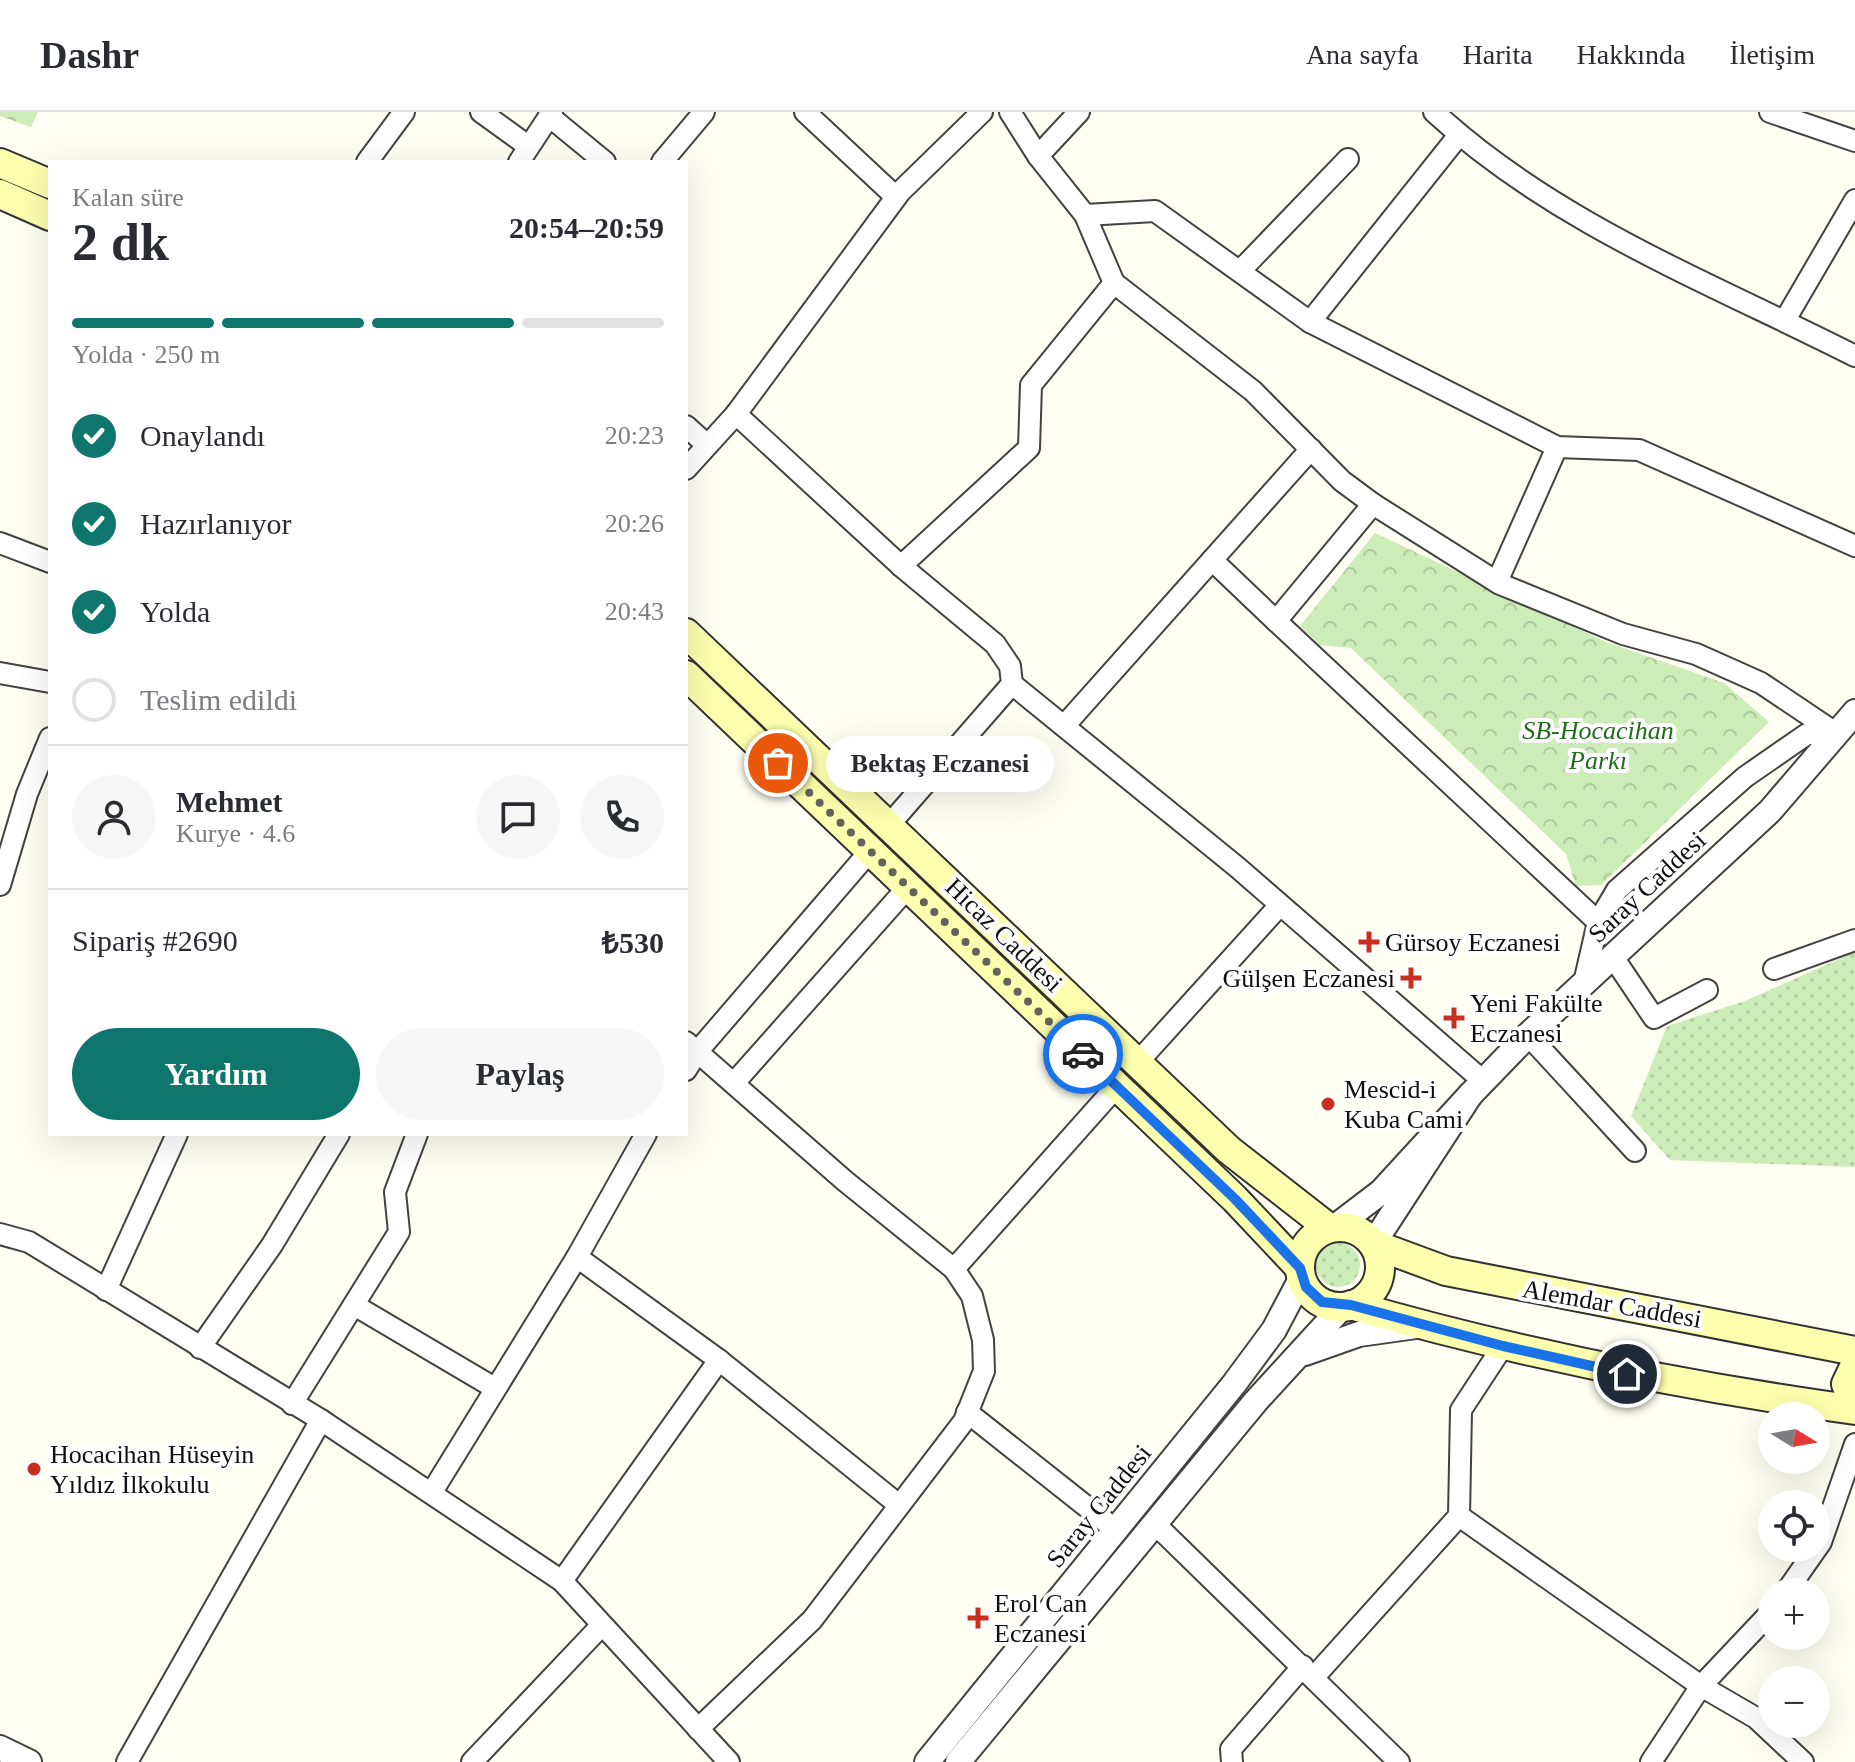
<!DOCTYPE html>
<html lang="tr">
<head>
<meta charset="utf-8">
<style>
  body { margin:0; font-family:Georgia,serif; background:#f7f7f7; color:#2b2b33; height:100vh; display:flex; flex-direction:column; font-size:30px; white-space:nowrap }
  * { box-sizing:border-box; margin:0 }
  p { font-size:26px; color:#7c7c81 }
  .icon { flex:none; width:44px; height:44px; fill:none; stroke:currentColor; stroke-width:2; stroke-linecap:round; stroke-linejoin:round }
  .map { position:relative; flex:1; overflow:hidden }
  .sheet { position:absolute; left:48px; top:48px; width:640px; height:976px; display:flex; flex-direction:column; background:#fff; border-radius:0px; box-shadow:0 8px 32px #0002 }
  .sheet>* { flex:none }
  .needle { width:52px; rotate:101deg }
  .fabs { position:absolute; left:1758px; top:1290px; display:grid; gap:16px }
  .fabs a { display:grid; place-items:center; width:72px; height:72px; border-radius:50%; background:#fff; box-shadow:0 8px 32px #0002; font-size:40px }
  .pin { position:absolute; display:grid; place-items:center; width:68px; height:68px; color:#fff; margin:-34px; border:4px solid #fff; border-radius:50%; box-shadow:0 2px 8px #0007 }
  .courier { position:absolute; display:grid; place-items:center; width:80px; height:80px; margin:-40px; border:6px solid #1a73e8; border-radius:50%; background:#fff; color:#222; box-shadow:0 2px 10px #0007 }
  .bubble { position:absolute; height:56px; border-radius:28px; background:#fff; box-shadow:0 8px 32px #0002; font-size:26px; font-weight:700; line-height:56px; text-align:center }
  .headline em { font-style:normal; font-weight:700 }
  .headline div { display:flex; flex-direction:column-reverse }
  .headline { display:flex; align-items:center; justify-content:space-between; height:136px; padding:0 24px }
  h1 { font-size:52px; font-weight:700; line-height:60px }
  .bar { display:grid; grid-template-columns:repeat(4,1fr); gap:12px 8px; align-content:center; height:96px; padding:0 24px }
  .bar i { height:10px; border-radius:6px; background:#e1e1e2 }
  .bar .active { background:#0f766e }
  .bar p { grid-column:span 4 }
  .line { display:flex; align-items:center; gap:20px; padding:0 24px; border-top:2px solid #e1e1e2 }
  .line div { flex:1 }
  .round { display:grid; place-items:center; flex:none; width:84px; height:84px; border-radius:42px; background:#f7f7f7 }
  ol { padding:0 24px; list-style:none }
  li { display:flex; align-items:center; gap:24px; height:88px }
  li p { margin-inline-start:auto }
  li .icon { padding:8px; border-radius:50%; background:#0f766e; color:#fff; stroke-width:4 }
  li:last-child { color:#7c7c81 }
  li i { width:44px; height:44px; border:4px solid #e1e1e2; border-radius:50% }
  .action { display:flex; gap:16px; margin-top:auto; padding:16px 24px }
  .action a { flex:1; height:92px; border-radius:48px; background:#0f766e; color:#fff; font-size:32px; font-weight:700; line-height:92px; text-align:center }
  .action a+a { background:#f7f7f7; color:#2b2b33 }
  header { display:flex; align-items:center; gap:48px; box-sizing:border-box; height:112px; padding:0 40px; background:#fff; border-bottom:2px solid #e1e1e2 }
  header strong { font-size:38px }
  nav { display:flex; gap:44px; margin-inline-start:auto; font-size:28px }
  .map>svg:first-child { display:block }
  .grass { fill:url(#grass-dots) }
  .park { fill:url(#park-crowns) }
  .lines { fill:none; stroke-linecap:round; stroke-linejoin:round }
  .minor-casing { stroke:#424242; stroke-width:24 }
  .tertiary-casing { stroke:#424242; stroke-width:28 }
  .secondary-casing { stroke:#313131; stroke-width:32 }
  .minor { stroke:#fff; stroke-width:20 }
  .tertiary { stroke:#fff; stroke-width:24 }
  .secondary { stroke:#fcffad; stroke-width:28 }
  .done { stroke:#63635e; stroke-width:8; stroke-dasharray:0 14.4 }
  .route { stroke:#1a73e8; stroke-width:10 }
  .poi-dot { fill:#c82f1f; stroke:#fff; stroke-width:3 }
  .labels { text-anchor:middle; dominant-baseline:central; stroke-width:8; stroke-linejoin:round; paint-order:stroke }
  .park-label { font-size:26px; font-style:italic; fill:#206c1b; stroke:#fff }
  .street-label { font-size:26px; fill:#0f0f0f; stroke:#fff }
  .poi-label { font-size:26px; fill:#0f0f0f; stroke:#fff; text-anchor:start }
</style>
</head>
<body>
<header>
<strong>Dashr</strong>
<nav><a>Ana sayfa</a><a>Harita</a><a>Hakkında</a><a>İletişim</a></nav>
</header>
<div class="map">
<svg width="1855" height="1650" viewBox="0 0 1855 1650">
  <defs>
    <pattern id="grass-dots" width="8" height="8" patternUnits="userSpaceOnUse" patternTransform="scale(2)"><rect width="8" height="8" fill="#ccecb8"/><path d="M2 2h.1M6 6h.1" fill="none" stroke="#aec99d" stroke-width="1.8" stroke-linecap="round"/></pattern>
    <pattern id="park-crowns" width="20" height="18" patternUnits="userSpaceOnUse" patternTransform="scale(2)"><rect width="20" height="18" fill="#ccecb8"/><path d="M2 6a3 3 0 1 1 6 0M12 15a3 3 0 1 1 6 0" fill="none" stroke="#aec99d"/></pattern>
  </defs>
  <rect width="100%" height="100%" fill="#fffef2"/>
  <g class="grass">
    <path d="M1855 840V1055L1670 1048 1631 1004 1667 914 1745 889Z"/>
    <circle cx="1338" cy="1153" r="22"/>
  </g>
  <g class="park">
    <path d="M0 0H38L31 15 0 4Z"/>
    <path d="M1375 421 1606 530 1724 571 1769 610 1601 773 1576 774 1566 742 1351 536 1320 533 1300 514Z"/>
  </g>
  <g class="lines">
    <g class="minor-casing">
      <g id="minor">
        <path d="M481 0 528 34"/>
        <path d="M805 0 896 85"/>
        <path d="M1010 0 1038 44 1085 103 1114 171 1253 279 1342 369 1373 392 1500 472 1623 522 1696 542 1761 571 1837 622H1807L1745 665 1617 778 1598 810 1584 871"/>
        <path d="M1434 0C1554 111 1711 171 1855 244"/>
        <path d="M1770 0 1855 29"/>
        <path d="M549 4 605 50"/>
        <path d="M1038 44 1079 0"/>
        <path d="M367 50 404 0"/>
        <path d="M519 50 552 0"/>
        <path d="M662 50 704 0"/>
        <path d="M1085 103 1155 99 1310 210 1557 335 1639 338 1855 434"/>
        <path d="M1240 159 1348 47"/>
        <path d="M1785 208 1855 88"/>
        <path d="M1310 210 1459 23"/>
        <path d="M736 302 901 454 995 532 1010 554 1012 572 889 713"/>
        <path d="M686 314 707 333"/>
        <path d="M686 357 736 302 900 80 982 0"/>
        <path d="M0 431 50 450"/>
        <path d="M1212 448 1276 509 1373 392"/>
        <path d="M901 454 1029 336 1031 273 1114 171"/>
        <path d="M1497 470 1557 335"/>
        <path d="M1276 509 1598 810"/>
        <path d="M0 561 50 570"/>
        <path d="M1012 572 1237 755 1482 968"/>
        <path d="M1064 614 1311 337"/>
        <path d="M0 773 27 682 50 626"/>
        <path d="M1613 845 1654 906 1707 878"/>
        <path d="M1774 857 1855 828"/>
        <path d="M1528 923 1635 1039"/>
        <path d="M686 930 845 1069 954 1157 972 1184 983 1228 984 1259 964 1309 812 1508 698 1617"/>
        <path d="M1137 951 1280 793"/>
        <path d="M686 958 697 940 870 739"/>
        <path d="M734 971 908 775"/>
        <path d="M0 1122 29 1130 321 1308 562 1469 729 1650"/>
        <path d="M577 1145 719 1248 899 1393"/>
        <path d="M954 1157 1116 975"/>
        <path d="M106 1178 177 1022"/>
        <path d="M354 1193 493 1275"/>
        <path d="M200 1236 272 1133 339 1022"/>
        <path d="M292 1292 399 1120 395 1080 417 1022"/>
        <path d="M967 1300 1116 1418"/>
        <path d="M432 1380 577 1145 646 1022"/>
        <path d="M1459 1404 1701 1574 1756 1606 1803 1650"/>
        <path d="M1155 1412 1399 1650"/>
        <path d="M562 1469 719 1248"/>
        <path d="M1786 1480 1821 1430 1855 1332"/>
        <path d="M1314 1565 1459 1404 1461 1298 1503 1234"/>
        <path d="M127 1650 321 1308"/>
        <path d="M472 1650 601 1514"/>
        <path d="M1232 1650 1231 1637 1303 1554"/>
        <path d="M1651 1650 1701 1574 1772 1499"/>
      </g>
    </g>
    <g class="tertiary-casing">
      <g id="tertiary">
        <path d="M1470 983 1528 923 1770 699 1855 600"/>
        <path d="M1335 1115 1381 1080 1470 983 1373 1132"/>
        <path d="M1305 1241 1359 1222 1416 1214"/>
        <path d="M0 1636 29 1650"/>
        <path d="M927 1650 1234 1272 1274 1218 1302 1165"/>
        <path d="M958 1650 1256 1289 1343 1194"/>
      </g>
    </g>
    <g class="secondary-casing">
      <g id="secondary">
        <path d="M0 51 50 72"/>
        <path d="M0 82 50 104"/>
        <path d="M686 521 1229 1038 1329 1116"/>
        <path d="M686 563 1235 1087 1300 1156"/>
        <circle cx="1340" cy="1155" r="40"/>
        <path d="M1373 1132 1446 1159 1855 1239"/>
        <path d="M1351 1193C1517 1241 1684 1274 1855 1298"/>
        <path d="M1855 1253 1846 1272 1855 1294"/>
      </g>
    </g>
    <use href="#minor" class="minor"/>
    <use href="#tertiary" class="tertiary"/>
    <use href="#secondary" class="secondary"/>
  </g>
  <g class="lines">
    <path class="done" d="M778 651 1083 942"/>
    <path class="route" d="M1083 942 1235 1087 1300 1156 1306 1175 1322 1190 1351 1193 1503 1234 1627 1262"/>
  </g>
  <g class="poi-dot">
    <path d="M1365 818h8v8h8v8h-8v8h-8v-8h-8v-8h8z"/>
    <path d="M1407 854h8v8h8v8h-8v8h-8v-8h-8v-8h8z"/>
    <path d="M1450 894h8v8h8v8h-8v8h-8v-8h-8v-8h8z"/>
    <circle cx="1328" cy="992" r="8"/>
    <circle cx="34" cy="1357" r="8"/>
    <path d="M974 1494h8v8h8v8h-8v8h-8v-8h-8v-8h8z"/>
  </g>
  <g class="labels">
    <g class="park-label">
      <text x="1598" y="618">SB-Hocacihan<tspan x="1598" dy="30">Parkı</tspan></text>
    </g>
    <g class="street-label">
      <text transform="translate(1647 775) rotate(-43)">Saray Caddesi</text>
      <text transform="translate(1004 823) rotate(44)">Hicaz Caddesi</text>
      <text transform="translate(1612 1192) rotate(10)">Alemdar Caddesi</text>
      <text transform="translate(1099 1394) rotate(-51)">Saray Caddesi</text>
    </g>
    <g class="poi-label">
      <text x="1385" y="830">Gürsoy Eczanesi</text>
      <text x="1395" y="866" text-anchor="end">Gülşen Eczanesi</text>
      <text x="1470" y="891">Yeni Fakülte<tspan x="1470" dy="30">Eczanesi</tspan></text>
      <text x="1344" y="977">Mescid-i<tspan x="1344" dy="30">Kuba Cami</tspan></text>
      <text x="50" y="1342">Hocacihan Hüseyin<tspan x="50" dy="30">Yıldız İlkokulu</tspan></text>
      <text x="994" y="1491">Erol Can<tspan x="994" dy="30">Eczanesi</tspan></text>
    </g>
  </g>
</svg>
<div class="fabs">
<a><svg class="needle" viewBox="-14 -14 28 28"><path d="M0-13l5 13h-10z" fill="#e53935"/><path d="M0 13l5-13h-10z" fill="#7c7c81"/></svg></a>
<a><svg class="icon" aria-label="locate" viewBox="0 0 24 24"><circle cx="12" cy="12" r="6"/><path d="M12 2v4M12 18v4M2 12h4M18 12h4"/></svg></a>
<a>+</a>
<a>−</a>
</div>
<div class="pin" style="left:778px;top:651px;background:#ea580c"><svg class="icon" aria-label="bag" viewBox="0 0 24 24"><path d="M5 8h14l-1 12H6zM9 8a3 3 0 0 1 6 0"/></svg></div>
<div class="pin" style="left:1627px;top:1262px;background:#1f2937"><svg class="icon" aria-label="home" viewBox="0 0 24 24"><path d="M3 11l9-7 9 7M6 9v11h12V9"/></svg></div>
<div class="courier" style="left:1083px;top:942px"><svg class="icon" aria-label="car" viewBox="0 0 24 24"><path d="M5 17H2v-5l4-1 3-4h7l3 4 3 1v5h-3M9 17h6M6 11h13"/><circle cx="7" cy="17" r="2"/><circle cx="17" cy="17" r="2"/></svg></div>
<div class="bubble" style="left:826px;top:624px;width:228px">Bektaş Eczanesi</div>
<section class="sheet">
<div class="headline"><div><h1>2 dk</h1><p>Kalan süre</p></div><em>20:54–20:59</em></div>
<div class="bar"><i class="active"></i><i class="active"></i><i class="active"></i><i></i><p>Yolda · 250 m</p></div>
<ol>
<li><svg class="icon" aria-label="check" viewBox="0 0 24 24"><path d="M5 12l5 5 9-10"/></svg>Onaylandı<p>20:23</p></li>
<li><svg class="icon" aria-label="check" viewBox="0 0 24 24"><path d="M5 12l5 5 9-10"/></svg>Hazırlanıyor<p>20:26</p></li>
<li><svg class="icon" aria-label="check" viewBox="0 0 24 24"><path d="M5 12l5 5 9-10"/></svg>Yolda<p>20:43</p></li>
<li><i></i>Teslim edildi</li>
</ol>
<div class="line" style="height:144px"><a class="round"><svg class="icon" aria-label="person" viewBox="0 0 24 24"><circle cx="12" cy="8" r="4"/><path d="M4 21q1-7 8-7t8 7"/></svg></a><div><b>Mehmet</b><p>Kurye · 4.6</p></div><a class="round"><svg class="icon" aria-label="chat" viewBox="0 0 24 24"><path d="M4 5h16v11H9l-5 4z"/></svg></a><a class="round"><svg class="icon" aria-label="phone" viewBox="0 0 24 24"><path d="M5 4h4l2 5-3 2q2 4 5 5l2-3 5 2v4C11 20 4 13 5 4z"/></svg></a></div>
<div class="line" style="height:104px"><div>Sipariş #2690</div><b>₺530</b></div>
<div class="action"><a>Yardım</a><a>Paylaş</a></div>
</section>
</div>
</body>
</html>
